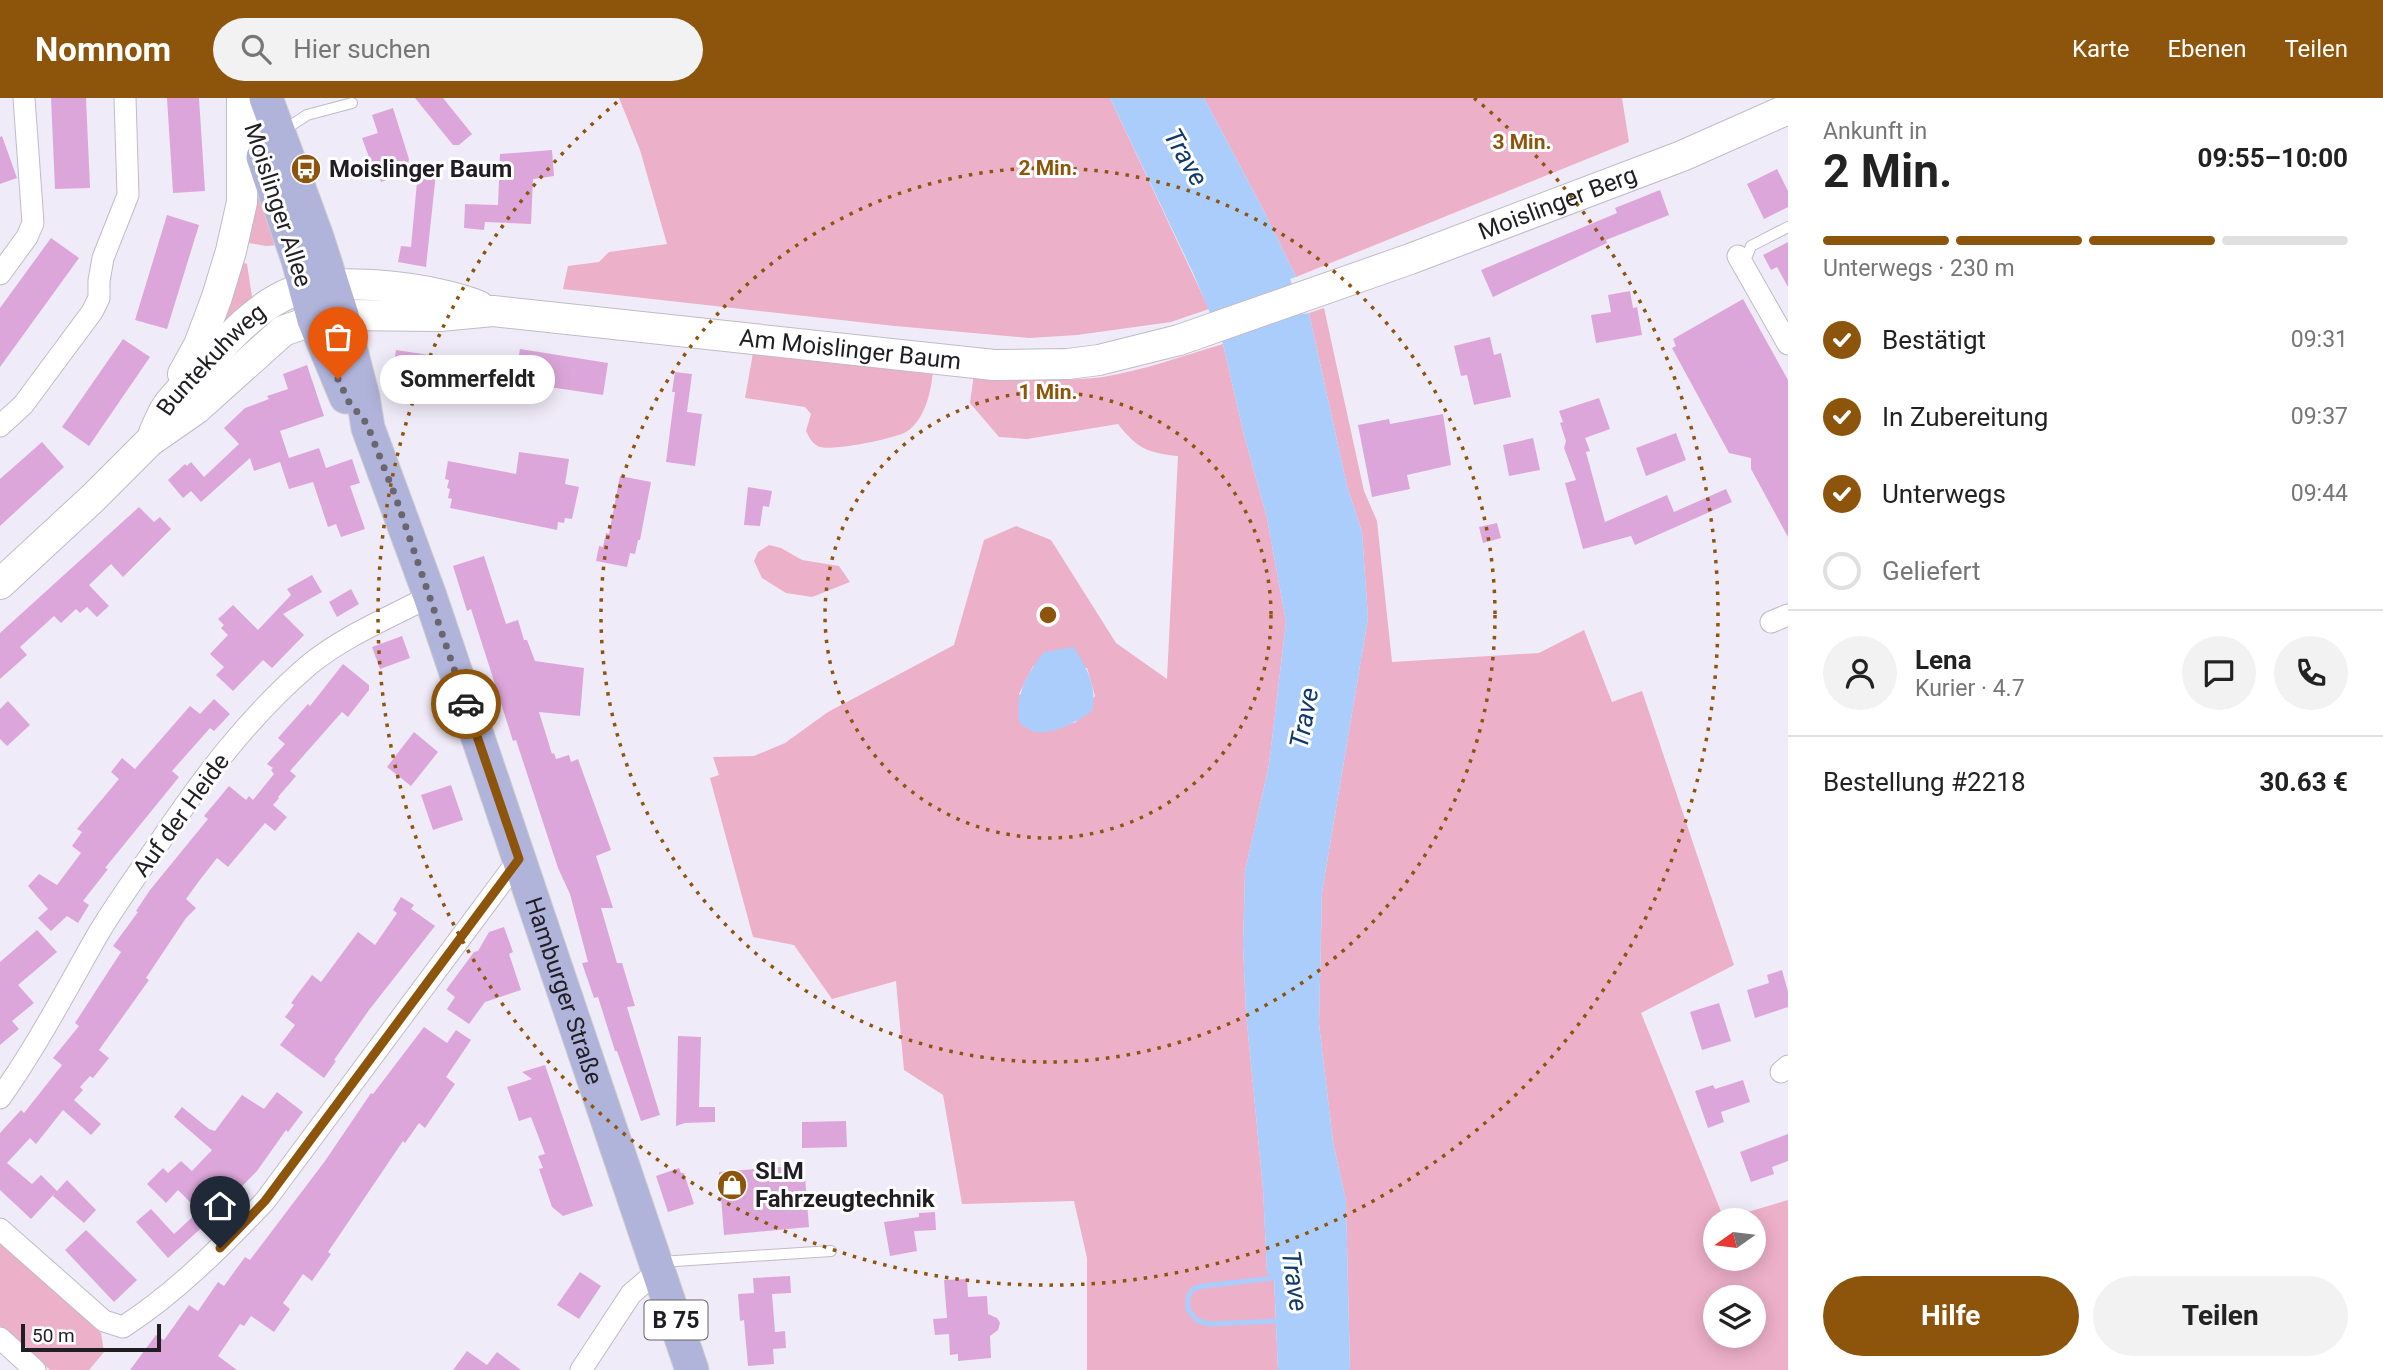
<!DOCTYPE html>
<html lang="de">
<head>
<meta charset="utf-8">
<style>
  body { margin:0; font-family:Roboto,sans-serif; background:#f2f2f2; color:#222; height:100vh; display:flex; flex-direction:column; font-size:26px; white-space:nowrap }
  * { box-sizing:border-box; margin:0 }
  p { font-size:23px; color:#767676 }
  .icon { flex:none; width:38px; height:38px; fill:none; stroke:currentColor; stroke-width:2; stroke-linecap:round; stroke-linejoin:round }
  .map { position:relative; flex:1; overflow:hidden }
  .drawer { display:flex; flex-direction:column; background:#fff; width:595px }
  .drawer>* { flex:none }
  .needle { width:46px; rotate:256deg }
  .tools { position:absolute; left:1703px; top:1110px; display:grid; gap:14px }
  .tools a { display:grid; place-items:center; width:63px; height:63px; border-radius:50%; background:#fff; box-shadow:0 4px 18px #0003; font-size:35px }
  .scale { position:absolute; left:21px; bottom:18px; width:140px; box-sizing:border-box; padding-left:7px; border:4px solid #201e23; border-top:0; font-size:19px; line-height:24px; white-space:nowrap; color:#201e23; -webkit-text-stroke:5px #fff; paint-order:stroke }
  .pin { position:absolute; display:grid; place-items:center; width:60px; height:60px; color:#fff; margin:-72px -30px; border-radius:50% 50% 50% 0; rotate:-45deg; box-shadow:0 0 7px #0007 }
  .pin .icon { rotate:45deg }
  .courier { position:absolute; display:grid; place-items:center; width:70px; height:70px; margin:-35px; border:5px solid #8d540c; border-radius:50%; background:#fff; color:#222; box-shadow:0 2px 9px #0007 }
  .bubble { position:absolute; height:49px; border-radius:24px; background:#fff; box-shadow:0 4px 18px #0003; font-size:23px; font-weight:700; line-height:49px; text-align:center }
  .overview em { font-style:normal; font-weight:700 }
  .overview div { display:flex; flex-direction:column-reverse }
  .overview { display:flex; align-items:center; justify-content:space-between; height:119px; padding:0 35px }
  h1 { font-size:46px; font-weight:700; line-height:52px }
  .bar { display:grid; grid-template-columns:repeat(4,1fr); gap:10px 7px; align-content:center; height:84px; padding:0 35px }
  .bar i { height:9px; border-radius:5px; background:#e0e0e0 }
  .bar .current { background:#8d540c }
  .bar p { grid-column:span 4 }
  .line { display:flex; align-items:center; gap:18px; padding:0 35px; border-top:2px solid #e0e0e0 }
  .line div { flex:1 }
  .round { display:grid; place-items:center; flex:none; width:74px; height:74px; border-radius:37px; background:#f2f2f2 }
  ol { padding:0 35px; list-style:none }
  li { display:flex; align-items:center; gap:21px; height:77px }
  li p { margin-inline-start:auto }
  li .icon { padding:7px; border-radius:50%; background:#8d540c; color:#fff; stroke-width:4 }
  li:last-child { color:#767676 }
  li i { width:38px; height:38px; border:4px solid #e0e0e0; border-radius:50% }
  .button { display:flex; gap:14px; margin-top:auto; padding:14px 35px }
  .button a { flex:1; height:80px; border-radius:42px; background:#8d540c; color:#fff; font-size:28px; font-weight:700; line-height:80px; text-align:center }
  .button a+a { background:#f2f2f2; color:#222 }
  header { display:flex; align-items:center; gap:42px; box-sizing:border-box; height:98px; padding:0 35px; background:#8d540c; color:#fff }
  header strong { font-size:33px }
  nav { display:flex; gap:38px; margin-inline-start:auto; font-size:24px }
  .search { width:490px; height:63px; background:#f2f2f2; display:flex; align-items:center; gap:18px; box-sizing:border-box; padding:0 24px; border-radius:38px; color:#767676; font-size:26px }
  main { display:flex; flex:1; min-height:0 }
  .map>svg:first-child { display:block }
  .green { fill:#edb0c9; fill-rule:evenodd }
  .water { fill:#aacdfc }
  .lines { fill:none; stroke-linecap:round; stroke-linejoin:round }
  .stream { stroke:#aacdfc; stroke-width:5 }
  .building { fill:#dda6da }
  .service-casing { stroke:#c0bbc7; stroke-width:12 }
  .minor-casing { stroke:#c0bbc7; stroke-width:23 }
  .secondary-casing { stroke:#c0bbc7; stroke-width:32 }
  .primary-casing { stroke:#cececf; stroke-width:35 }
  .service { stroke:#fff; stroke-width:10 }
  .minor { stroke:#fff; stroke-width:21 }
  .secondary { stroke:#fff; stroke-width:30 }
  .primary { stroke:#b1b4da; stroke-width:33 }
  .done { stroke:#69666e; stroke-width:7; stroke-dasharray:0 12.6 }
  .route { stroke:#8d540c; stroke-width:9 }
  .ring { fill:none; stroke:#8d540c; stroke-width:3.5; stroke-dasharray:3.5 7 }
  .labels { text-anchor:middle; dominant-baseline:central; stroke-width:6; stroke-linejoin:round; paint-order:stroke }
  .shield { fill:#fff; stroke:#636265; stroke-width:2 }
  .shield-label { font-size:23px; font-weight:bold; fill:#201e23 }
  .poi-label { font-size:24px; font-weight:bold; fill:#201e23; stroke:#fff; text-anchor:start }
  .street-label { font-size:24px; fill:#201e23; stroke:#fff }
  .water-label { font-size:26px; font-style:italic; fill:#0f396c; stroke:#fff }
  .centre { fill:#8d540c; stroke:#fff; stroke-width:3.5 }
  .ring-label { font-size:21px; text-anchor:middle; font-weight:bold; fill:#8d540c; stroke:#fff; stroke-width:6; stroke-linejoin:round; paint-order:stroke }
</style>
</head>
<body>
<header>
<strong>Nomnom</strong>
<div class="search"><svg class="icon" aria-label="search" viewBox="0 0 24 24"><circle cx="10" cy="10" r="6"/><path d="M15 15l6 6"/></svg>Hier suchen</div>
<nav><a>Karte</a><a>Ebenen</a><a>Teilen</a></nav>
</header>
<main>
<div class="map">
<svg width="1788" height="1272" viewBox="0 0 1788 1272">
  <rect width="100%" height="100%" fill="#f0ebf8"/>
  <g class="green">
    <path d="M619 0H1110L1209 211 1171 224 1077 237 1029 240 895 228 563 191 568 168 599 164 609 154 667 146 640 52Z"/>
    <path d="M1204 0H1622L1629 44 1296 179 1266 117Z"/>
    <path d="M253 68 280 147 266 148 244 144Z"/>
    <path d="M239 163 247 166 253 205 215 238Z"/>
    <path d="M1324 210 1364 393 1377 423 1392 564 1539 555 1584 532 1612 604 1642 593 1734 867 1641 915 1724 1121 1788 1102V1272H1350L1346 1103 1333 1044 1319 926 1322 794 1368 520 1362 434 1347 388 1309 215ZM1715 1122H1754V1160H1715ZM1715 1199H1754V1237H1715Z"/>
    <path d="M1223 246 1244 337 1267 420 1286 524 1269 667 1245 773 1243 848 1246 914 1263 1091 1267 1174 1274 1180 1278 1272H1087V1160L1074 1103 962 1106 943 997 904 972 896 883 832 901 794 847 753 839 710 680 719 677 713 659 754 658 785 645 828 614 954 547 984 442 1016 428 1051 442 1116 545 1167 581 1178 358C1147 355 1137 350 1118 326L1027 341 999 339 970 305 974 276C1016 278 1061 285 1103 279 1144 272 1183 258 1223 246ZM1033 568 1087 570 1095 598 1076 624 1064 628 1019 596Z"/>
    <path d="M753 255 933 271C932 291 925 323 906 334 893 341 833 353 820 349 812 346 809 339 806 333L811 316 805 309 745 300Z"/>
    <path d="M769 447 781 450 802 462 839 468 850 484 812 499 786 495 762 480 754 463 758 454Z"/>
    <path d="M0 1140 101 1235 104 1254 89 1272H50L0 1228Z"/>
  </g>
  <g class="water">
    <path d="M1110 0H1204L1266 117 1296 179 1290 181 1303 216 1309 215 1347 388 1362 434 1368 520 1322 794 1319 926 1333 1044 1346 1103 1350 1272H1278L1274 1181 1267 1175 1263 1091 1246 914 1243 848 1245 773 1269 667 1286 524 1267 420 1244 337 1223 246 1194 177Z"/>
    <path d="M1074 549C1086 569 1098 589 1092 613 1078 623 1054 637 1035 634 1030 633 1025 628 1020 626 1013 600 1028 574 1044 554Z"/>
  </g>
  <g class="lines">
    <path class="stream" d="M1274 1180 1203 1188 1193 1191 1188 1199V1211L1196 1222 1209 1226 1276 1223"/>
  </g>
  <g class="building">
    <path d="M51 0H86L90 90 55 91Z"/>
    <path d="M167 0H199L205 93 173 95Z"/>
    <path d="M415 0H443L472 36 459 47H453Z"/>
    <path d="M393 10 409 61 406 75 381 84 377 72 374 73 362 40 378 35 372 17Z"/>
    <path d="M2 38 17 80 0 86V39Z"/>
    <path d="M552 52 554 78 533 81 531 126 485 124 484 132 464 130 465 106 498 107 500 56Z"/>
    <path d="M1777 71 1788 93V109L1764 121 1747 86Z"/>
    <path d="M418 73 436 75 426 169 398 164 401 148 411 149Z"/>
    <path d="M1660 92 1669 117 1606 142 1607 145 1493 199 1481 172 1617 115 1615 110Z"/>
    <path d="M167 117 199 127 167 231 135 222Z"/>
    <path d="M51 140 79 160 0 269V210Z"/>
    <path d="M1788 144V189L1777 169 1771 172 1763 157Z"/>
    <path d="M1630 193 1633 210 1637 209 1642 237 1596 245 1591 217 1611 214 1608 197Z"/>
    <path d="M1743 201 1788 282V439L1751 371V360L1729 355 1672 250 1676 248 1673 241Z"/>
    <path d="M1490 239 1494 257 1501 255 1511 299 1474 307 1467 277 1461 278 1454 248Z"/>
    <path d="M123 241 150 259 89 348 62 329Z"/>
    <path d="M520 251 608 265 603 297 516 284 513 303 391 284 396 252 517 270Z"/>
    <path d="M307 267 324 318 280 333 289 360 319 350 326 370 352 361 360 385 350 388 365 431 341 439 336 426 328 429 313 384 289 391 280 364 254 373 250 360 201 404 191 393 183 400 168 382 185 366 187 368 191 364 204 379 239 346 224 330 245 310 269 301 267 298 288 291 283 276Z"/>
    <path d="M675 274 692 276 687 314 702 316 695 368 666 364 675 294H672Z"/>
    <path d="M1599 300 1610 331 1585 340 1590 353 1586 354 1605 424 1667 397 1674 414 1726 391 1732 404 1635 447 1631 438 1583 451 1565 385 1576 382 1564 350 1566 343 1560 325 1563 324 1559 313Z"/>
    <path d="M1443 316 1451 367 1407 377 1410 391 1372 399 1358 327 1389 321 1390 326Z"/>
    <path d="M1676 335 1686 362 1646 378 1636 350Z"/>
    <path d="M1533 340 1540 372 1509 378 1503 347Z"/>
    <path d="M42 344 64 369 0 428V381Z"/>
    <path d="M519 354 569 361 565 386 579 389 572 421 565 420 564 425 558 424 557 432 450 410 452 401 448 400 450 391 447 390 449 382 445 381 448 363 516 376Z"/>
    <path d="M620 378 651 384 640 442H638L635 456 630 455 627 469 596 463 599 448 603 449 606 435 609 436Z"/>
    <path d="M748 389 772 393 769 409 763 408 760 428 744 427Z"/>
    <path d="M139 409 154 424 160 419 171 431 123 479 111 466 89 487 109 508 97 519 87 509 80 515 76 511 61 525 54 518 20 549 27 557 0 581V535Z"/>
    <path d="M1497 425 1501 440 1483 445 1479 429Z"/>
    <path d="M484 458 506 526 518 522 524 542H527L535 563 584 570 580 618 539 614 552 656 554 655 556 661 569 657 571 664 578 661 611 752 596 758 613 810H601L617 865H622L635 908 627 909 660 1017 641 1023 625 976 617 953H615L598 899 594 900 582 865 588 864 570 796 558 770 516 642 513 643 471 511 467 513 453 468Z"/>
    <path d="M312 477 322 494 283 516 304 537 272 570 263 562 233 593 216 577 224 569 210 556 228 537 221 530 224 527 218 521 233 507 258 532 291 497 287 491Z"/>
    <path d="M351 491 359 506 337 519 329 504Z"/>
    <path d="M402 538 410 560 380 571 372 549Z"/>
    <path d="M343 566 369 587V592L348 619 342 614 290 673 296 678 278 699 279 700 273 707 287 719 275 733 265 725 228 769 217 760 199 783 186 801 196 810 186 820 146 880 149 882 99 952 109 960 93 980 90 978 80 989 83 992 74 1002 101 1026 91 1037 63 1012 36 1046 30 1040 7 1065 32 1086 41 1077 57 1093 67 1082 96 1112 84 1125 53 1098 55 1095 31 1121 0 1092V1035L21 1012 24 1015 62 967 53 960 79 928 75 925 121 854 113 848 138 814 136 813 150 792 208 721 204 718 229 688 246 702 249 698 253 702 274 676 271 672 273 670 267 666 285 646 278 640 308 606 310 608Z"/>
    <path d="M214 601 230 616 214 633 210 630 172 673 179 679 105 770 108 771 83 803 89 807 78 825 67 818 51 833 38 820 48 811 28 788 39 776 57 787 81 755 72 748 82 734 77 731 119 681 111 674 122 660 135 671 190 608 200 616Z"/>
    <path d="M8 603 30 627 7 648 0 641V611Z"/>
    <path d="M414 634 438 654 411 688 387 669Z"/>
    <path d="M451 687 463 722 433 732 421 697Z"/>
    <path d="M401 799 414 807 411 811 435 828 369 912 334 962 336 963 324 980 280 947 295 927 285 919 294 907 291 905 312 877 321 884 358 834 375 847 397 815 393 812Z"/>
    <path d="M504 829 513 854 509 856 521 892 485 904 469 926 447 911 455 899 446 892 474 854 478 853 489 834Z"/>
    <path d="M37 832 57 854 18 887 34 905 12 923 19 931 0 947V864Z"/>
    <path d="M1782 872 1788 894V909L1755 920 1747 892 1769 885 1767 877Z"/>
    <path d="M1719 905 1731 943 1702 952 1690 914Z"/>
    <path d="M424 929 447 945 456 932 471 942 446 979 455 986 425 1030 419 1025 405 1045 403 1043 328 1154 331 1156 312 1183 303 1176 283 1205 290 1211 274 1234 251 1218 244 1228 240 1226 218 1258 237 1272H130L156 1237 164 1242 189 1207 198 1213 218 1184 224 1188 245 1159 250 1162 325 1063 371 995 373 996Z"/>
    <path d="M678 938 701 939 699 1009H715V1024L685 1025 676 1028Z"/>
    <path d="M545 967 593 1108 563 1118 552 1109 539 1071 543 1070 538 1058 545 1056 531 1019 519 1023 507 989 532 981 522 974Z"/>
    <path d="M1743 982 1750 1004 1721 1014 1724 1024 1708 1030 1695 993 1713 987 1715 991Z"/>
    <path d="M277 994 303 1014 288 1034 286 1032 257 1073 198 1133 168 1160 136 1124 151 1111 174 1136 199 1113 178 1092 166 1105 147 1086 163 1070 168 1075 181 1063 192 1073 212 1052 174 1019 182 1009 209 1031 215 1033 242 997 264 1011Z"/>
    <path d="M846 1023 847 1049 802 1050V1024Z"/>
    <path d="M1788 1036V1063L1772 1069 1774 1076 1751 1084 1740 1054Z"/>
    <path d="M804 1067 809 1129 724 1137 719 1074Z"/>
    <path d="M679 1070 681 1075H684L694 1106 668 1114 656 1078Z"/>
    <path d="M935 1114 936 1132 914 1133 917 1153 890 1158 884 1124 919 1119V1115Z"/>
    <path d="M86 1132 137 1182 114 1204 65 1152Z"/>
    <path d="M580 1174 601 1188 579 1221 557 1207Z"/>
    <path d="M790 1178 791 1195 772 1196 775 1234 785 1233 786 1250 773 1251 774 1266 748 1268 744 1222 740 1223 738 1196 754 1195 753 1180Z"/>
    <path d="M967 1181 968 1199 987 1198 988 1216 997 1220 1000 1225 998 1232 990 1238 991 1260 958 1263V1256L950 1257 949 1236 935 1237 933 1221 947 1220 944 1182Z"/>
    <path d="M467 1253 487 1267 497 1254 521 1272H453Z"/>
  </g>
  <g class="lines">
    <g class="service-casing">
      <g id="service">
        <path d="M284 32 307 17 352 5"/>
        <path d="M1743 168 1751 148 1788 129"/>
        <path d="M660 1164 831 1153"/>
      </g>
    </g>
    <g class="minor-casing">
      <g id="minor">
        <path d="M1738 158 1788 246"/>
        <path d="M0 176 27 139 33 125 24 0"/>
        <path d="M0 328 23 307 92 214 99 200V183L103 160 128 97 125 0"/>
        <path d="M1771 524 1788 517"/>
        <path d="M1781 974 1788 968"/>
        <path d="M0 1000C37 948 66 892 98 836 116 806 137 777 157 748 201 682 249 618 310 566 346 537 389 520 430 498"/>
        <path d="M0 1131 104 1223 123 1229C176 1195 222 1148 265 1103L519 761"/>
        <path d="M0 1240 35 1272"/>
        <path d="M581 1272 631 1196 660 1171"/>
      </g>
    </g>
    <g class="secondary-casing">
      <g id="secondary">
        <path d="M183 276 199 247 217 199 231 153 242 104V0"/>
        <path id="s1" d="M154 335C158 326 162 315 168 307 175 297 185 288 193 279 219 251 254 209 290 195 334 177 436 190 479 208"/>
        <path id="s2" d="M0 486 93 400 150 343 196 311 283 233 314 222 342 217 440 218 493 213 994 267 1068 266 1099 262 1179 242 1410 161 1682 58 1788 11"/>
      </g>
    </g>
    <g class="primary-casing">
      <g id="primary">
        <path id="s3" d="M266 0 317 139 342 217 363 299 368 330 430 498 692 1272"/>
        <path d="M263 59 298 162 314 222 346 299"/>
      </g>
    </g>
    <use href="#service" class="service"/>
    <use href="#minor" class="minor"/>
    <use href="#secondary" class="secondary"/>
    <use href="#primary" class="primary"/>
  </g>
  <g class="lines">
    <path class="done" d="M338 281 349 304 367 326 396 400 466 606"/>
    <path class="route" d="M220 1150 265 1103 519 761 466 606"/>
  </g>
  <g class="ring">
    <circle cx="1048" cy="517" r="223"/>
    <circle cx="1048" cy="517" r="447"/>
    <path d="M1474 0A670 670 0 1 1 622 0"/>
  </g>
  <defs>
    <g id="bus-disc" transform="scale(1.575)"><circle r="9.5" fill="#8d540c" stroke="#fff"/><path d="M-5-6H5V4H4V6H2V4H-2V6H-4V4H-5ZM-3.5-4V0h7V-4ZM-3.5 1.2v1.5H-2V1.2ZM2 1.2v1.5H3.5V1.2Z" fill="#fff"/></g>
    <g id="shop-disc" transform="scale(1.575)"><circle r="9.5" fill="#8d540c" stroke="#fff"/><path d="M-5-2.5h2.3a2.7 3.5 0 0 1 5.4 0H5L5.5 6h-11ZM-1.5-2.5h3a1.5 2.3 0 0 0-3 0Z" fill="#fff"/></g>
  </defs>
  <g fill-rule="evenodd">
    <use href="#bus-disc" x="306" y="71"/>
    <use href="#shop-disc" x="732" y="1087"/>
  </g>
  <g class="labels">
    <rect class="shield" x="644.5" y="1202.5" width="63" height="39" rx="5"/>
    <g class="shield-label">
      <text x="676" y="1222">B 75</text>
    </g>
    <g class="poi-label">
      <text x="329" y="71">Moislinger Baum</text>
      <text x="755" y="1073">SLM<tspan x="755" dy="28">Fahrzeugtechnik</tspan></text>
    </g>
    <g class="street-label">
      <text stroke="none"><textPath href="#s2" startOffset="1687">Moislinger Berg</textPath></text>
      <text transform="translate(278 107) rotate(72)">Moislinger Allee</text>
      <text stroke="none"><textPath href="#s2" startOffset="952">Am Moislinger Baum</textPath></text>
      <text stroke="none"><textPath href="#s1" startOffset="94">Buntekuhweg</textPath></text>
      <text transform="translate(181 717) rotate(-54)">Auf der Heide</text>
      <text stroke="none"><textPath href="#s3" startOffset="942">Hamburger Straße</textPath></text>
    </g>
    <g class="water-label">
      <text transform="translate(1186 59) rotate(60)">Trave</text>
      <text transform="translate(1304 620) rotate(-79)">Trave</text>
      <text transform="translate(1295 1183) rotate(82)">Trave</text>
    </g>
  </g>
  <circle cx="1048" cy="517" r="10" class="centre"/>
  <g class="ring-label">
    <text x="1522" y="51">3 Min.</text>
    <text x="1048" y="77">2 Min.</text>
    <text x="1048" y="301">1 Min.</text>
  </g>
</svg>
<div class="tools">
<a><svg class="needle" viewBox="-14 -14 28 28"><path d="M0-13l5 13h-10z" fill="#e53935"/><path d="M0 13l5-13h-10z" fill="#767676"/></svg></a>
<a><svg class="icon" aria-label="layers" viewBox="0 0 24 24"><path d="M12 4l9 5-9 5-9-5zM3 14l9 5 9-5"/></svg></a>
</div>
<div class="scale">50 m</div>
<div class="pin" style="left:338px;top:281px;background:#ea580c"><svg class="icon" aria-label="bag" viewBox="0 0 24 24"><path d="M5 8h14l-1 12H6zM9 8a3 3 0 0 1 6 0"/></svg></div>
<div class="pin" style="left:220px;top:1150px;background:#1f2937"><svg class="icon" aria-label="home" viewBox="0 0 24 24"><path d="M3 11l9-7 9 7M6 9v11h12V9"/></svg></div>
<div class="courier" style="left:466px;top:606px"><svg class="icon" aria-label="car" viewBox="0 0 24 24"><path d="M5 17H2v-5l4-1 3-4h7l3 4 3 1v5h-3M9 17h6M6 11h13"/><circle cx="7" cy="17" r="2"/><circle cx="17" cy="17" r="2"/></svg></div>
<div class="bubble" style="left:380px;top:257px;width:175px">Sommerfeldt</div>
</div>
<section class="drawer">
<div class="overview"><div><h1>2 Min.</h1><p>Ankunft in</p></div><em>09:55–10:00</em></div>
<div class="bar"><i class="current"></i><i class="current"></i><i class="current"></i><i></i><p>Unterwegs · 230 m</p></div>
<ol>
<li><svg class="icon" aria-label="check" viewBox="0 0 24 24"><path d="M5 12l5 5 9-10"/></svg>Bestätigt<p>09:31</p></li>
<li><svg class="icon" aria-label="check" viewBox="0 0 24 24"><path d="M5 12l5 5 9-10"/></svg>In Zubereitung<p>09:37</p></li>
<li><svg class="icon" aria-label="check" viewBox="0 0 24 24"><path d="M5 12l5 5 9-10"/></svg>Unterwegs<p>09:44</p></li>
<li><i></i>Geliefert</li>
</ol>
<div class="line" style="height:126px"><a class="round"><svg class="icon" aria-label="person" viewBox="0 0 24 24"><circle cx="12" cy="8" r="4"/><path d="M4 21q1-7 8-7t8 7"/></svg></a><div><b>Lena</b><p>Kurier · 4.7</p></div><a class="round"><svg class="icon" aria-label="chat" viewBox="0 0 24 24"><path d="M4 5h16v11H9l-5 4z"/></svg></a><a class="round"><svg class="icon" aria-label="phone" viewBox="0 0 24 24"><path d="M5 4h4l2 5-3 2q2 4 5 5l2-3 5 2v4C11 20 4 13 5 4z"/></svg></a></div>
<div class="line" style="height:91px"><div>Bestellung #2218</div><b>30.63 €</b></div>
<div class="button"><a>Hilfe</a><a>Teilen</a></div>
</section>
</main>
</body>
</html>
